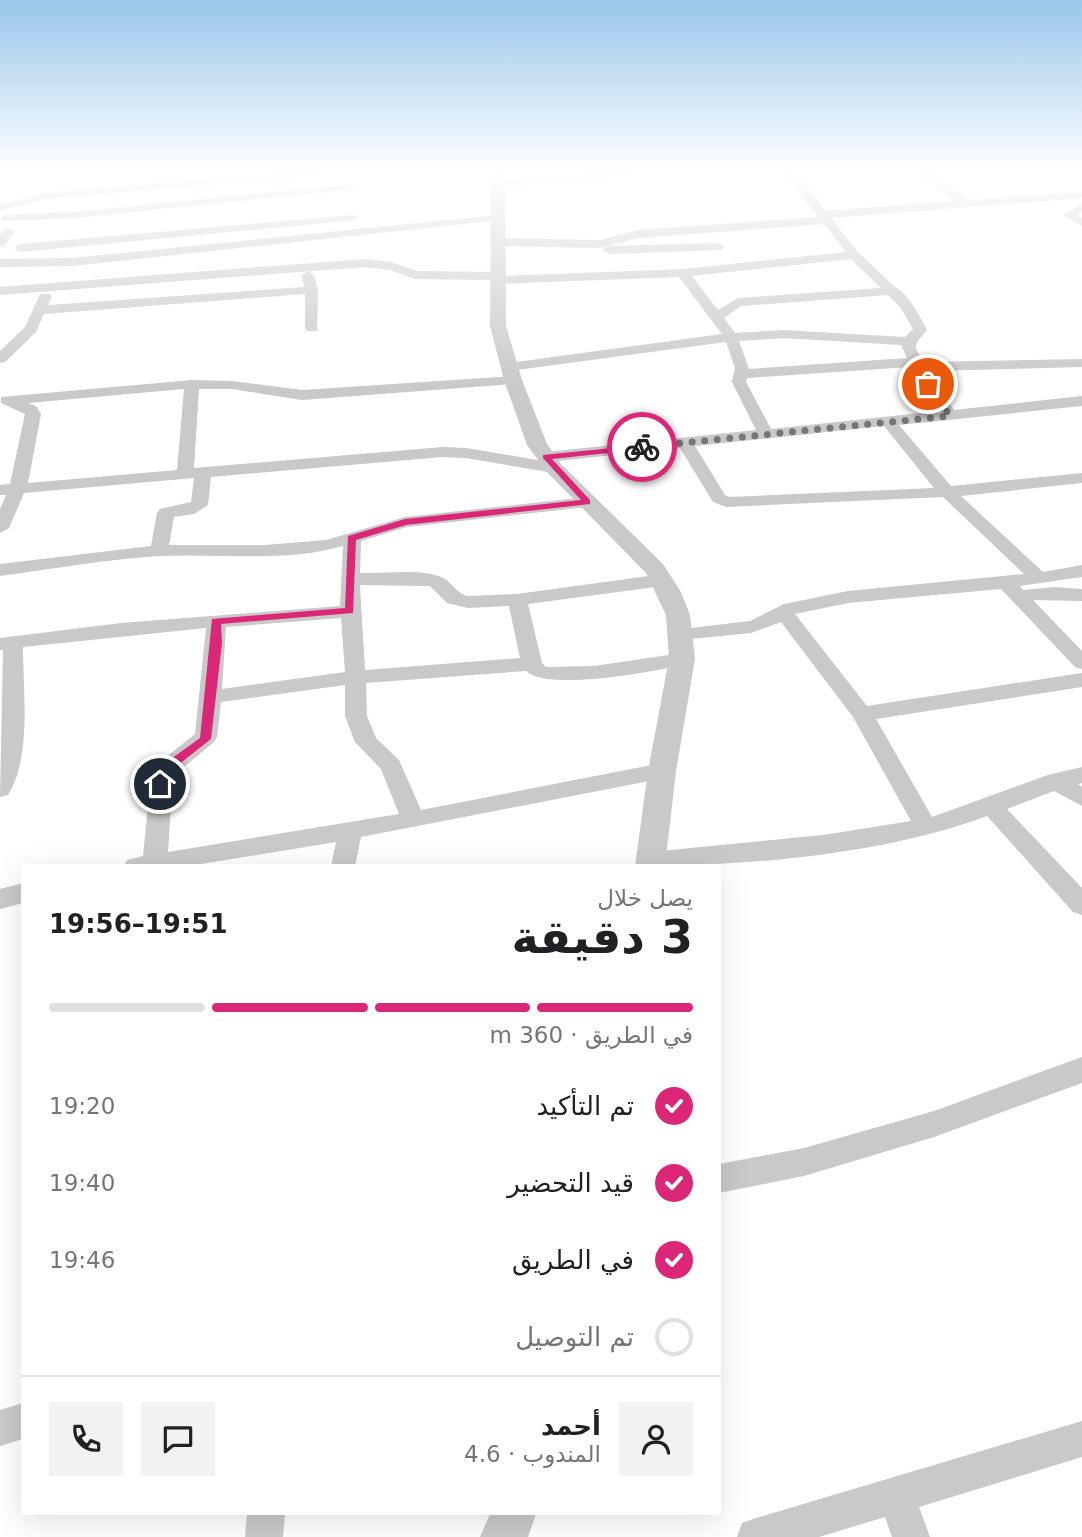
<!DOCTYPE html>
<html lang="ar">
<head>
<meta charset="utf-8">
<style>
  body { margin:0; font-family:"DejaVu Sans",Cairo,sans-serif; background:#f2f2f2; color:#202124; direction:rtl; height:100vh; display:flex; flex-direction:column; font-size:26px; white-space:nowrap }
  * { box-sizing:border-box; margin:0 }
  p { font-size:23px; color:#757577 }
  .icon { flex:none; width:38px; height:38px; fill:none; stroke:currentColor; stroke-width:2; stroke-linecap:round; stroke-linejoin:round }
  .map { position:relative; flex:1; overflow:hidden; direction:ltr }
  .drawer { position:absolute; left:21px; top:864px; width:700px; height:651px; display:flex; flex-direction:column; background:#fff; border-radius:0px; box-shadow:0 7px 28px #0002; direction:rtl }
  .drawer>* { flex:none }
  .pin { position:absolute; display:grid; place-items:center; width:60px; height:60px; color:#fff; margin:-30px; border:4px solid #fff; border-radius:50%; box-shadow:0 2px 7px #0007 }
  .courier { position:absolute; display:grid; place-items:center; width:70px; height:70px; margin:-35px; border:5px solid #db2777; border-radius:50%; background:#fff; color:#222; box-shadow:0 2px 9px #0007 }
  .head em { font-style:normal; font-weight:800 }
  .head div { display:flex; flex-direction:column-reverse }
  .head { display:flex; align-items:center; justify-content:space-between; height:119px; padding:0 28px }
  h1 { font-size:46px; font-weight:800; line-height:52px }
  .bar { display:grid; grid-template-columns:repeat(4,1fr); gap:10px 7px; align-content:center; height:84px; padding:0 28px }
  .bar i { height:9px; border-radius:5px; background:#e0e0e0 }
  .bar .selected { background:#db2777 }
  .bar p { grid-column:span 4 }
  .line { display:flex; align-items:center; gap:18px; padding:0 28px; border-top:2px solid #e0e0e0 }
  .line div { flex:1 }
  .round { display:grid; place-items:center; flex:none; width:74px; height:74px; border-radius:0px; background:#f2f2f2 }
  ol { padding:0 28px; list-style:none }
  li { display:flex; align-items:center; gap:21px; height:77px }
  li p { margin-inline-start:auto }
  li .icon { padding:7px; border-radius:50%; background:#db2777; color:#fff; stroke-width:4 }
  li:last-child { color:#757577 }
  li i { width:38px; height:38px; border:4px solid #e0e0e0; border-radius:50% }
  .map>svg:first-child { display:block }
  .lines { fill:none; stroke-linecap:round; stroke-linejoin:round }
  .minor { fill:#c9c9c9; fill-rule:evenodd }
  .tertiary { fill:#c9c9c9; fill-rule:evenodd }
  .route { fill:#db2777 }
  .done { stroke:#767676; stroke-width:7; stroke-dasharray:0 12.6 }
</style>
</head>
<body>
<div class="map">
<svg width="1082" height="1537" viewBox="0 0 1082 1537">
  <rect width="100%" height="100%" fill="#fff"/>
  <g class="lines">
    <g class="minor">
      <path d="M283 172H326L321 175 45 199 0 211V205L45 193Z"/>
      <path d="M595 172H637L632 175 498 187 493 184 498 181Z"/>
      <path d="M785 172H796L826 211 955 201 919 172H931L968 200 1082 192V198L831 218 858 252 895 287C908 293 919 315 927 330 914 346 912 344 924 362L1082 359V367L929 371 954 410 1082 396V406L899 425 951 486 1082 473V483L961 496 1043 572 1082 565V577L1020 586 1023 590 1054 587 1082 589V601L1033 600 1082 651V669L1075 667 1001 589 848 603 795 614 867 706 1082 673V687L876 719 932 817 1048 775 1082 767V783L1078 784 1082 787V806L1054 791 1007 809 1082 888V915L1073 912 987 816C886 854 748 866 641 866L638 861 641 855 650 852 823 835 911 821 853 717 781 622 751 633 681 640 674 638 671 634 674 630 750 621 784 604 848 591 1024 574 943 497 726 507 713 502 680 448 547 462 560 464 562 468 554 473 466 458 443 457 211 477 208 505 194 514 174 517 169 545H265L326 540 405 517 587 497 593 498 596 502 587 507 407 527 361 541 360 573C385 574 418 568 441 577 452 581 456 594 468 596L517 594 663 574 670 576 672 580 670 584 663 586 528 604 542 663 546 667 594 666 682 653 689 655 692 659 689 663C660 671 547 692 526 671L366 683 367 716 376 738 399 760 421 810 662 763 670 765 673 771 670 777 361 837 355 866H331L336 842 189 866H124L127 860 143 856 151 776 160 762 195 734 206 628 23 647C23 692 32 756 8 795L0 797 3 650H0V638L121 623 340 606 343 546C285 563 220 553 160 556 107 559 53 569 0 576V564L151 546 157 513 160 509 191 502 194 478 24 493 9 528 0 533V509L6 495H0V485L10 484 25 414 1 403V397L192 380 232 381 302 390 513 376 520 380 513 384 302 400 232 389H199L194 468 443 447 466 448 543 461 538 457 546 452 756 430 732 382 735 368 726 342 509 371 502 367 509 363 722 334 679 277 497 284 491 280 415 279 390 270 365 267 0 295V287L365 259 392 262 417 271 497 272 503 276 683 269 846 252 824 224 638 238 600 248 497 246 491 242 497 238 600 240 638 230 818 217ZM851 259 881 288 738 298 718 310 692 276ZM888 295 901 308 913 329 905 337 783 330 735 333 724 318 741 306ZM783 338 901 345 907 358 749 369 739 341ZM910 367 939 411 771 429 746 382 747 378ZM184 389 177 470 28 483 41 414 36 406 28 403ZM884 426 934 488 730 497 725 495 695 446ZM360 585 430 586 447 603 468 608 509 606 520 658 365 670ZM341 618 345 672 222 689 226 627ZM345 685V716L355 742 381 769 399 814 168 852 173 776 214 742 217 737 221 702Z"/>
      <path d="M352 184 357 187 356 189 74 218 5 221 0 219 5 215 74 212Z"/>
      <path d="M1082 204V212L1077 215 1082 218V226L1063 215Z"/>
      <path d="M353 215 357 216V220L20 252 14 248 20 244Z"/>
      <path d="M497 215 501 216V220L72 266 0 267V259L72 258Z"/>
      <path d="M5 228 15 231 4 246 0 247V235Z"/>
      <path d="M718 243 724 247 722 250 608 254 602 250 608 246Z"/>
      <path d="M308 271 314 275 318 290 317 331H307L305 328V294L44 314 36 332 5 362 0 363V351L25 327 40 294H50L52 297 48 305 304 287 302 275Z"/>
      <path d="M23 883V903L0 909V889Z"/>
      <path d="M1082 1057V1083L934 1137 804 1176 719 1193V1164L804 1148 934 1111Z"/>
      <path d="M23 1403V1439L0 1446V1410Z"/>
      <path d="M1082 1421V1457L919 1507 930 1537H892L885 1517 819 1537H737L742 1523 756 1518Z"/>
      <path d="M247 1514H285L283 1537H245Z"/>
    </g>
    <g class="tertiary">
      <path d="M491 172H505L506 326 522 380 547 444 561 464 663 564 681 592 690 615 695 659 676 771 665 866H635L648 771 669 659 666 615 646 573 547 472 527 445 504 380 490 326Z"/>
      <path d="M490 1514H536L528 1537H480Z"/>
    </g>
  </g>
  <linearGradient id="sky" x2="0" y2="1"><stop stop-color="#99c6ea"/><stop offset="0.44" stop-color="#fff"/><stop offset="1" stop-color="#fff" stop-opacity="0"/></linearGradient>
  <rect width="1082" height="387" fill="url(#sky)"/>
  <path class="route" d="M642 445 645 449 552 459 590 500V504L406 525 356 540 353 613 221 624 222 643 211 739 173 769 164 787H156L155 784 164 764 200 738 212 619 345 608 348 536 405 519 581 500 543 458V455Z"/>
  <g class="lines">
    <path class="done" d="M642 447 950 416 928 384"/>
  </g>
</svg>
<div class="pin" style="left:928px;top:384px;background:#ea580c"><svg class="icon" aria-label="bag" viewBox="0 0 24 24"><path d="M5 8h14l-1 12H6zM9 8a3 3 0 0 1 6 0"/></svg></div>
<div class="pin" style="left:160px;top:784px;background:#1f2937"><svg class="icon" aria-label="home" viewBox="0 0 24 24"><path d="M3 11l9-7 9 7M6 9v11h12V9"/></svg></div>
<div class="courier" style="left:642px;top:447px"><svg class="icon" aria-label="bike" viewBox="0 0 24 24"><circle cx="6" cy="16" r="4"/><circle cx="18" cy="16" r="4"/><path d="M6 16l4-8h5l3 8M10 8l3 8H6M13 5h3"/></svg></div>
<section class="drawer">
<div class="head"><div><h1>3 دقيقة</h1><p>يصل خلال</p></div><em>19:51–19:56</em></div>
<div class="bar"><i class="selected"></i><i class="selected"></i><i class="selected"></i><i></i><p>في الطريق · 360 m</p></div>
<ol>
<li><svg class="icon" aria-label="check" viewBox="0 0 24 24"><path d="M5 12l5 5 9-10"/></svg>تم التأكيد<p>19:20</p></li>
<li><svg class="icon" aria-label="check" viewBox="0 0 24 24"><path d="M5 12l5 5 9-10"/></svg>قيد التحضير<p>19:40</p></li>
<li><svg class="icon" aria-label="check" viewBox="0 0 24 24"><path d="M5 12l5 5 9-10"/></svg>في الطريق<p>19:46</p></li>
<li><i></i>تم التوصيل</li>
</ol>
<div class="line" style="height:126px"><a class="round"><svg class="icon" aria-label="person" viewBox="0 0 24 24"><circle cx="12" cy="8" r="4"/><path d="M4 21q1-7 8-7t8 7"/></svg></a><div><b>أحمد</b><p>المندوب · 4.6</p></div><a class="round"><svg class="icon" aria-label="chat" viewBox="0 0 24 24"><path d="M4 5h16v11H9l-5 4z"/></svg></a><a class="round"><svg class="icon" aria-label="phone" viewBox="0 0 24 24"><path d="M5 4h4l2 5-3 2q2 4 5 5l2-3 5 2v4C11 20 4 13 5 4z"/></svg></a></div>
</section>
</div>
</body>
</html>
